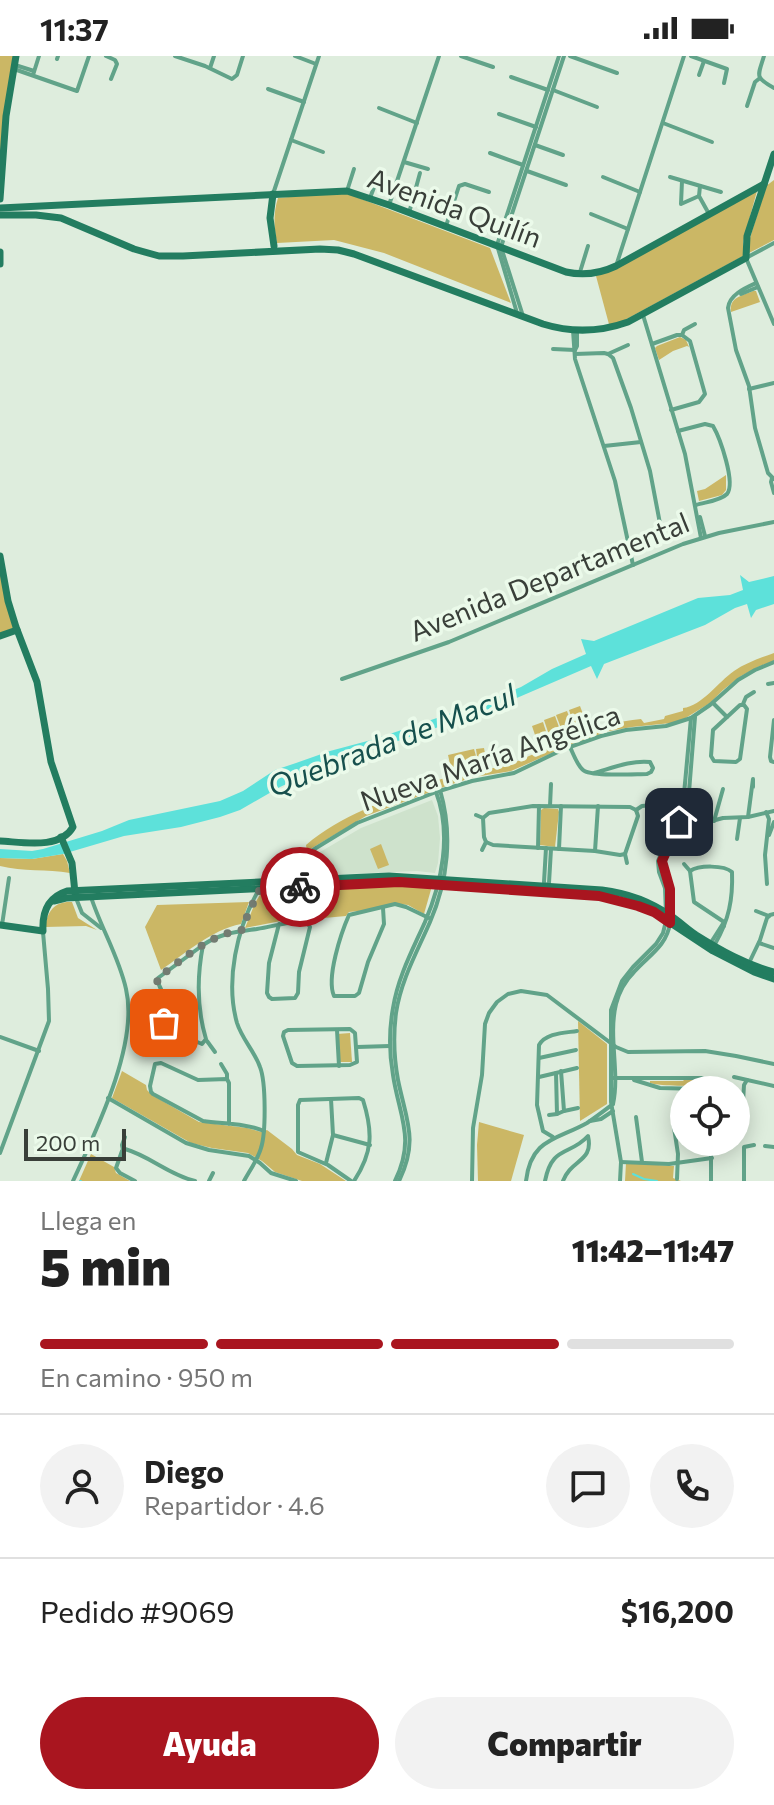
<!DOCTYPE html>
<html lang="es">
<head>
<meta charset="utf-8">
<style>
  body { margin:0; font-family:Commissioner,sans-serif; background:#f2f2f2; color:#222; height:100vh; display:flex; flex-direction:column; font-size:30px; white-space:nowrap }
  * { box-sizing:border-box; margin:0 }
  p { font-size:26px; color:#767676 }
  .icon { flex:none; width:44px; height:44px; fill:none; stroke:currentColor; stroke-width:2; stroke-linecap:round; stroke-linejoin:round }
  .map { position:relative; height:1125px; overflow:hidden }
  .panel { display:flex; flex-direction:column; background:#fff; flex:1 }
  .panel>* { flex:none }
  .fabs { position:absolute; left:670px; top:1020px; display:grid; gap:16px }
  .fabs a { display:grid; place-items:center; width:80px; height:80px; border-radius:50%; background:#fff; box-shadow:0 4px 20px #0003; font-size:40px }
  .scale { position:absolute; left:24px; bottom:20px; width:102px; box-sizing:border-box; padding-left:8px; border:4px solid #393f39; border-top:0; font-size:22px; line-height:28px; white-space:nowrap; color:#393f39; -webkit-text-stroke:6px #ebfaea; paint-order:stroke }
  .pin { position:absolute; display:grid; place-items:center; width:68px; height:68px; color:#fff; margin:-34px; border-radius:16px; box-shadow:0 4px 12px #0006 }
  .courier { position:absolute; display:grid; place-items:center; width:80px; height:80px; margin:-40px; border:6px solid #a9151f; border-radius:50%; background:#fff; color:#222; box-shadow:0 2px 10px #0007 }
  .headline em { font-style:normal; font-weight:800 }
  .headline div { display:flex; flex-direction:column-reverse }
  .headline { display:flex; align-items:center; justify-content:space-between; height:136px; padding:0 40px }
  h1 { font-size:52px; font-weight:800; line-height:60px }
  .bar { display:grid; grid-template-columns:repeat(4,1fr); gap:12px 8px; align-content:center; height:96px; padding:0 40px }
  .bar i { height:10px; border-radius:6px; background:#e0e0e0 }
  .bar .current { background:#a9151f }
  .bar p { grid-column:span 4 }
  .line { display:flex; align-items:center; gap:20px; padding:0 40px; border-top:2px solid #e0e0e0 }
  .line div { flex:1 }
  .round { display:grid; place-items:center; flex:none; width:84px; height:84px; border-radius:42px; background:#f2f2f2 }
  .button { display:flex; gap:16px; margin-top:auto; padding:16px 40px }
  .button a { flex:1; height:92px; border-radius:48px; background:#a9151f; color:#fff; font-size:32px; font-weight:800; line-height:92px; text-align:center }
  .button a+a { background:#f2f2f2; color:#222 }
  .status { display:flex; justify-content:space-between; align-items:center; height:56px; padding:0 40px; background:#fff; direction:ltr }
  .status svg { height:22px; fill:currentColor }
  .map>svg:first-child { display:block }
  .built { fill:#cee2cc }
  .green { fill:#cbb765 }
  .water { fill:#5de1da }
  .lines { fill:none; stroke-linecap:round; stroke-linejoin:round }
  .stream { stroke:#5de1da; stroke-width:2 }
  .street { stroke:#61a389; stroke-width:4 }
  .secondary { stroke:#237d60; stroke-width:7 }
  .done { stroke:#737c72; stroke-width:8; stroke-dasharray:0 14.4 }
  .route { stroke:#a9151f; stroke-width:10 }
  .labels { text-anchor:middle; dominant-baseline:central; stroke-width:7; stroke-linejoin:round; paint-order:stroke }
  .street-label { font-size:28px; fill:#393f39; stroke:#ebfaea }
  .water-label { font-size:30px; font-style:italic; fill:#16504d; stroke:#ebfaea }
</style>
</head>
<body>
<div class="status"><b>11:37</b><svg viewBox="0 0 49 12"><path d="M0 12V9h3v3zM5 12V6h3v6zM10 12V3h3v9zM15 12V0h3v12zM26 1h20v11H26zM47 4h2v5h-2z"/></svg></div>
<div class="map">
<svg width="774" height="1125" viewBox="0 0 774 1125">
  <rect width="100%" height="100%" fill="#deeddd"/>
  <path class="built" d="M432 744 438 760 440 782 438 807 435 817 417 815 324 819 315 799 361 772Z"/>
  <g class="green">
    <path d="M0 0H14L0 126Z"/>
    <path d="M774 124V184L749 197 750 182 766 130Z"/>
    <path d="M757 135 743 186V200L610 272 596 220Z"/>
    <path d="M343 136 490 192 511 247 384 197 334 184 277 187C274 171 273 158 278 142Z"/>
    <path d="M753 235H756L760 246 731 256C729 241 742 240 753 235Z"/>
    <path d="M680 281 686 284 689 291 687 290 673 295 659 304 655 292 657 290Z"/>
    <path d="M726 419V434L722 439 699 445 697 435 705 433Z"/>
    <path d="M0 509 14 572 0 577Z"/>
    <path d="M774 597V605L760 610 741 620 723 634 710 647 684 663 671 667 632 671 609 675 570 689 511 715 474 721 449 729 366 760 307 795 306 789C341 759 385 745 428 729V725C439 726 447 720 458 718 478 714 500 713 518 705 559 687 596 667 641 663L644 667 664 663 665 660 683 655V652C702 650 718 626 734 615 746 607 760 602 774 597Z"/>
    <path d="M580 650 588 671 576 675 569 654Z"/>
    <path d="M567 655 575 676 564 680 556 659Z"/>
    <path d="M555 660 563 682 551 685 544 664Z"/>
    <path d="M543 666 550 688 539 691 532 670Z"/>
    <path d="M484 692 487 709 452 717 448 699 474 693 478 707 476 693Z"/>
    <path d="M544 752 558 753 559 756 555 791 540 789 541 754Z"/>
    <path d="M381 788 389 809 378 813 370 793Z"/>
    <path d="M63 798 67 805 70 817C47 813 23 816 0 810V802L32 803Z"/>
    <path d="M398 828 432 830 424 858 408 849 393 847 368 854 349 856 346 860 313 863 312 868 291 863 245 872 255 847 263 834Z"/>
    <path d="M72 846 78 862 97 874 86 870 45 871C48 854 55 845 72 846Z"/>
    <path d="M249 846 241 868C211 874 186 897 161 914L145 871 157 849Z"/>
    <path d="M578 965 607 988V1048L580 1065Z"/>
    <path d="M350 977 352 1006H339L337 978Z"/>
    <path d="M122 1015 146 1029 147 1034 152 1039 199 1066 247 1072 261 1076 267 1074 292 1093 297 1099 320 1108 346 1125H302L275 1116 262 1105 248 1097 212 1092 191 1087 112 1042Z"/>
    <path d="M685 1023 701 1024 705 1026V1029L699 1031 697 1030C681 1029 667 1031 650 1027V1025H683Z"/>
    <path d="M479 1066 524 1079 511 1125H478L477 1089Z"/>
    <path d="M91 1098 114 1111 116 1117 130 1125H79Z"/>
    <path d="M626 1107 674 1110 673 1122 681 1125H625Z"/>
  </g>
  <path class="water" d="M740 519 749 526 774 520V548L756 554 751 562 747 548 735 552 705 569 604 608 597 623 591 610 491 653 325 710 280 731 240 754 220 761 181 771 124 780 63 798 32 803 0 802V793L32 795 43 793 102 775 129 764 220 745 243 735 275 714 296 707 330 695 375 683 487 645 521 631 552 613 586 598 581 583 594 585 698 542 730 539 743 534Z"/>
  <g class="lines">
    <g class="stream">
      <path d="M633 1118 644 1123 657 1125"/>
      <path d="M80 1125H81"/>
    </g>
    <g class="street">
      <path d="M106 0 115 4 117 8 111 23"/>
      <path d="M175 0 205 10 232 23 237 19 243 0"/>
      <path d="M295 0 316 8"/>
      <path d="M461 0 493 11"/>
      <path d="M570 0 617 17"/>
      <path d="M691 0 727 13 724 27"/>
      <path d="M764 0C758 20 754 21 774 32"/>
      <path d="M57 3 58 0"/>
      <path d="M15 9 34 15"/>
      <path d="M210 12 214 0"/>
      <path d="M14 13 77 35 89 0"/>
      <path d="M33 19 39 0"/>
      <path d="M699 19 704 5"/>
      <path d="M511 21 548 34"/>
      <path d="M268 33 304 46"/>
      <path d="M553 34 597 51"/>
      <path d="M747 50 755 26 760 22"/>
      <path d="M379 52 417 67"/>
      <path d="M499 58 536 71"/>
      <path d="M663 67 712 86"/>
      <path d="M291 84 323 96"/>
      <path d="M535 89 563 99"/>
      <path d="M490 97 523 109"/>
      <path d="M404 106 428 113"/>
      <path d="M527 115 566 129"/>
      <path d="M603 121 640 136"/>
      <path d="M670 121 721 136"/>
      <path d="M682 125 681 148 699 140"/>
      <path d="M700 130 699 140 709 158"/>
      <path d="M347 135 354 113"/>
      <path d="M273 138 319 0"/>
      <path d="M370 142 379 118"/>
      <path d="M389 149 439 0"/>
      <path d="M409 157 420 117"/>
      <path d="M591 158 628 173"/>
      <path d="M446 170 459 130 465 128 489 136"/>
      <path d="M774 187 746 202 774 268"/>
      <path d="M617 207 684 0"/>
      <path d="M580 216 588 190"/>
      <path d="M756 227C745 232 729 239 728 252L736 294 749 330 755 372 768 417 774 423"/>
      <path d="M741 238 758 231"/>
      <path d="M517 257 497 189 559 0"/>
      <path d="M643 259 685 398 701 482"/>
      <path d="M523 260 501 191 564 0"/>
      <path d="M573 274 575 303 615 425 633 509"/>
      <path d="M652 288 677 279H682L684 274 695 268"/>
      <path d="M553 293 575 294"/>
      <path d="M575 294 577 290V275"/>
      <path d="M575 298 604 297 608 298 613 302 631 352 650 415 662 478 657 483 629 495"/>
      <path d="M608 298 628 289"/>
      <path d="M749 333 774 327"/>
      <path d="M671 354 699 346 705 338 690 285 682 279"/>
      <path d="M678 375 705 368 713 370C720 382 736 427 727 438 720 445 705 446 696 449"/>
      <path d="M604 390 641 386"/>
      <path d="M772 422 771 426 774 437"/>
      <path d="M700 461 705 480"/>
      <path d="M342 623 449 586 683 488 719 477 774 466"/>
      <path d="M768 628 774 627"/>
      <path d="M713 647 727 661"/>
      <path d="M743 648 746 641 754 636"/>
      <path d="M740 649H744L747 653 740 703 736 706 714 705 711 700 713 674Z"/>
      <path d="M774 664 770 701 771 705 774 706"/>
      <path d="M570 691C573 697 577 709 583 714 591 721 635 718 647 718L651 716 653 712 650 706C631 704 612 712 594 717"/>
      <path d="M550 750 551 728"/>
      <path d="M636 754 642 750 653 749"/>
      <path d="M766 756 769 763 765 799 767 828"/>
      <path d="M476 759 483 762 489 757 533 750 630 751 636 754"/>
      <path d="M748 761 753 723V731"/>
      <path d="M714 765 723 733"/>
      <path d="M679 766H708L723 762 748 761 774 755"/>
      <path d="M769 779 774 766"/>
      <path d="M706 783 708 766"/>
      <path d="M737 783 740 762"/>
      <path d="M486 786 493 789 595 795 620 799 625 798"/>
      <path d="M538 792 539 750"/>
      <path d="M559 793 561 750"/>
      <path d="M482 794 486 786 484 781 483 762"/>
      <path d="M595 795 598 750"/>
      <path d="M627 807 625 798 638 760 636 754"/>
      <path d="M684 808 690 815 694 846 724 866V870"/>
      <path d="M690 815C699 809 724 809 732 816 733 843 729 864 715 888"/>
      <path d="M271 823 316 792 357 767 436 736 472 725 514 717 564 693 601 680 626 674 666 670 691 662 710 649 738 624 755 614 774 606"/>
      <path d="M547 829 549 827 551 793"/>
      <path d="M546 831 544 826 546 792"/>
      <path d="M76 842 82 857 101 872"/>
      <path d="M383 852 384 868 368 906 359 937 355 940H334C326 922 341 877 349 859L395 848 406 851 429 862"/>
      <path d="M756 855 769 860"/>
      <path d="M666 857 665 832 659 816 658 805 677 760 684 738 691 662"/>
      <path d="M2 869 9 822"/>
      <path d="M759 887 774 892"/>
      <path d="M710 888 724 866"/>
      <path d="M203 889C197 920 197 953 206 983L202 988 166 973C164 963 167 953 165 943 163 933 158 933 158 922L203 889C221 877 236 876 257 873 277 870 288 864 308 868L310 871 299 916 298 937 295 942 272 943 269 941 267 937 269 907 279 868"/>
      <path d="M749 907 760 884 767 862 770 859 774 858"/>
      <path d="M350 973 355 977 357 1006 350 1009 297 1010 292 1007 283 980 284 976 288 974Z"/>
      <path d="M337 974 339 1010"/>
      <path d="M0 981 39 995"/>
      <path d="M207 985 215 996"/>
      <path d="M357 991 390 990"/>
      <path d="M539 1002 576 994"/>
      <path d="M221 1008 227 1018V1023"/>
      <path d="M556 1017 557 1058 564 1055 561 1015"/>
      <path d="M539 1021 577 1012"/>
      <path d="M734 1021 774 1030"/>
      <path d="M613 1022H702L707 1026 702 1034"/>
      <path d="M634 1024 660 1032 702 1033"/>
      <path d="M108 1042 186 1087 209 1094 249 1100 260 1107 271 1117 296 1125"/>
      <path d="M613 1048C620 1016 608 981 616 948 619 936 625 925 634 916 648 900 667 890 670 867 672 855 672 840 669 829 667 821 662 814 662 805L682 758 689 736 695 661"/>
      <path d="M564 1055 578 1052"/>
      <path d="M549 1059 557 1058"/>
      <path d="M636 1061 642 1106"/>
      <path d="M742 1064 744 1029 747 1024"/>
      <path d="M590 1065 601 1063 613 1055"/>
      <path d="M673 1065 678 1098 677 1123"/>
      <path d="M229 1068V1027L227 1023 198 1024 161 1007 155 1008 150 1030 151 1036 153 1038 203 1065C223 1068 245 1067 264 1075"/>
      <path d="M333 1079 370 1089"/>
      <path d="M553 1081 543 1075 537 1049 539 989C546 977 564 977 577 975"/>
      <path d="M711 1086V1125"/>
      <path d="M765 1090 774 1091"/>
      <path d="M123 1094 122 1089 125 1081"/>
      <path d="M0 1097 49 965 48 933 43 876"/>
      <path d="M621 1106 669 1108 712 1102"/>
      <path d="M326 1107 333 1079 331 1043"/>
      <path d="M73 1125C96 1075 139 988 126 933 119 901 101 872 91 841"/>
      <path d="M135 1125 120 1117 116 1112 122 1095 125 1093C150 1100 169 1119 195 1125"/>
      <path d="M209 1125 213 1117"/>
      <path d="M244 1125C250 1114 258 1103 261 1092 266 1077 266 1026 260 1011 255 996 242 983 237 967 225 925 237 872 258 835"/>
      <path d="M351 1125 328 1109 298 1096V1049L300 1044 359 1042 363 1044C373 1076 373 1096 354 1125"/>
      <path d="M395 1125C416 1082 399 1060 393 1019 389 996 389 974 393 952 398 921 412 895 425 866 442 826 452 778 436 736"/>
      <path d="M399 1125C419 1084 406 1064 398 1024 394 1002 393 980 396 957 401 924 417 896 430 866 448 824 453 778 440 734"/>
      <path d="M472 1125 473 1072 482 1019 485 968 489 957 497 946 508 938 521 935 547 939 616 991 628 996 705 995 736 1000 774 1008"/>
      <path d="M526 1125C531 1082 557 1084 587 1067 596 1061 605 1054 613 1048"/>
      <path d="M545 1125C552 1089 570 1100 588 1080 594 1106 571 1103 563 1125"/>
      <path d="M620 1125 621 1106 611 1046V954L622 925 633 911 656 888 663 877 666 865"/>
      <path d="M744 1125V1091L754 1089"/>
    </g>
    <g class="secondary">
      <path d="M273 138 270 162 274 190"/>
      <path d="M0 143 6 60 16 0"/>
      <path d="M0 152 347 135 389 149 566 216C584 220 599 218 616 210L764 128"/>
      <path d="M0 159H36L61 162 134 193 159 200H183L320 193 338 194 354 198 543 268C572 277 600 276 628 266L746 202 747 180 774 98"/>
      <path d="M0 196V208"/>
      <path d="M0 500 8 545 16 571 37 626 51 706 73 771C60 794 22 786 0 785"/>
      <path d="M0 580 17 574"/>
      <path d="M61 781 72 807 75 837"/>
      <path d="M54 845 66 842 399 826 599 840 630 847 654 856 713 895 754 916 774 923"/>
      <path d="M0 869 43 875C42 856 48 841 67 835L389 820 602 834C627 837 651 846 671 860 680 866 687 873 696 879 720 894 746 909 774 916"/>
    </g>
  </g>
  <g class="lines">
    <path class="done" d="M164 967C165 950 166 943 157 927L158 922C183 903 210 878 242 874L248 858 260 833 300 831"/>
    <path class="route" d="M300 831 399 826 599 840 638 850 654 856 670 867V833L662 805 679 766"/>
  </g>
  <g class="labels">
    <g class="street-label">
      <text transform="translate(455 151) rotate(20)">Avenida Quilín</text>
      <text transform="translate(549 520) rotate(-22)">Avenida Departamental</text>
      <text transform="translate(490 701) rotate(-19)">Nueva María Angélica</text>
    </g>
    <g class="water-label">
      <text transform="translate(391 683) rotate(-21)">Quebrada de Macul</text>
    </g>
  </g>
</svg>
<div class="fabs">
<a><svg class="icon" aria-label="locate" viewBox="0 0 24 24"><circle cx="12" cy="12" r="6"/><path d="M12 2v4M12 18v4M2 12h4M18 12h4"/></svg></a>
</div>
<div class="scale">200 m</div>
<div class="pin" style="left:164px;top:967px;background:#ea580c"><svg class="icon" aria-label="bag" viewBox="0 0 24 24"><path d="M5 8h14l-1 12H6zM9 8a3 3 0 0 1 6 0"/></svg></div>
<div class="pin" style="left:679px;top:766px;background:#1f2937"><svg class="icon" aria-label="home" viewBox="0 0 24 24"><path d="M3 11l9-7 9 7M6 9v11h12V9"/></svg></div>
<div class="courier" style="left:300px;top:831px"><svg class="icon" aria-label="bike" viewBox="0 0 24 24"><circle cx="6" cy="16" r="4"/><circle cx="18" cy="16" r="4"/><path d="M6 16l4-8h5l3 8M10 8l3 8H6M13 5h3"/></svg></div>
</div>
<section class="panel">
<div class="headline"><div><h1>5 min</h1><p>Llega en</p></div><em>11:42–11:47</em></div>
<div class="bar"><i class="current"></i><i class="current"></i><i class="current"></i><i></i><p>En camino · 950 m</p></div>
<div class="line" style="height:144px"><a class="round"><svg class="icon" aria-label="person" viewBox="0 0 24 24"><circle cx="12" cy="8" r="4"/><path d="M4 21q1-7 8-7t8 7"/></svg></a><div><b>Diego</b><p>Repartidor · 4.6</p></div><a class="round"><svg class="icon" aria-label="chat" viewBox="0 0 24 24"><path d="M4 5h16v11H9l-5 4z"/></svg></a><a class="round"><svg class="icon" aria-label="phone" viewBox="0 0 24 24"><path d="M5 4h4l2 5-3 2q2 4 5 5l2-3 5 2v4C11 20 4 13 5 4z"/></svg></a></div>
<div class="line" style="height:104px"><div>Pedido #9069</div><b>$16,200</b></div>
<div class="button"><a>Ayuda</a><a>Compartir</a></div>
</section>
</body>
</html>
